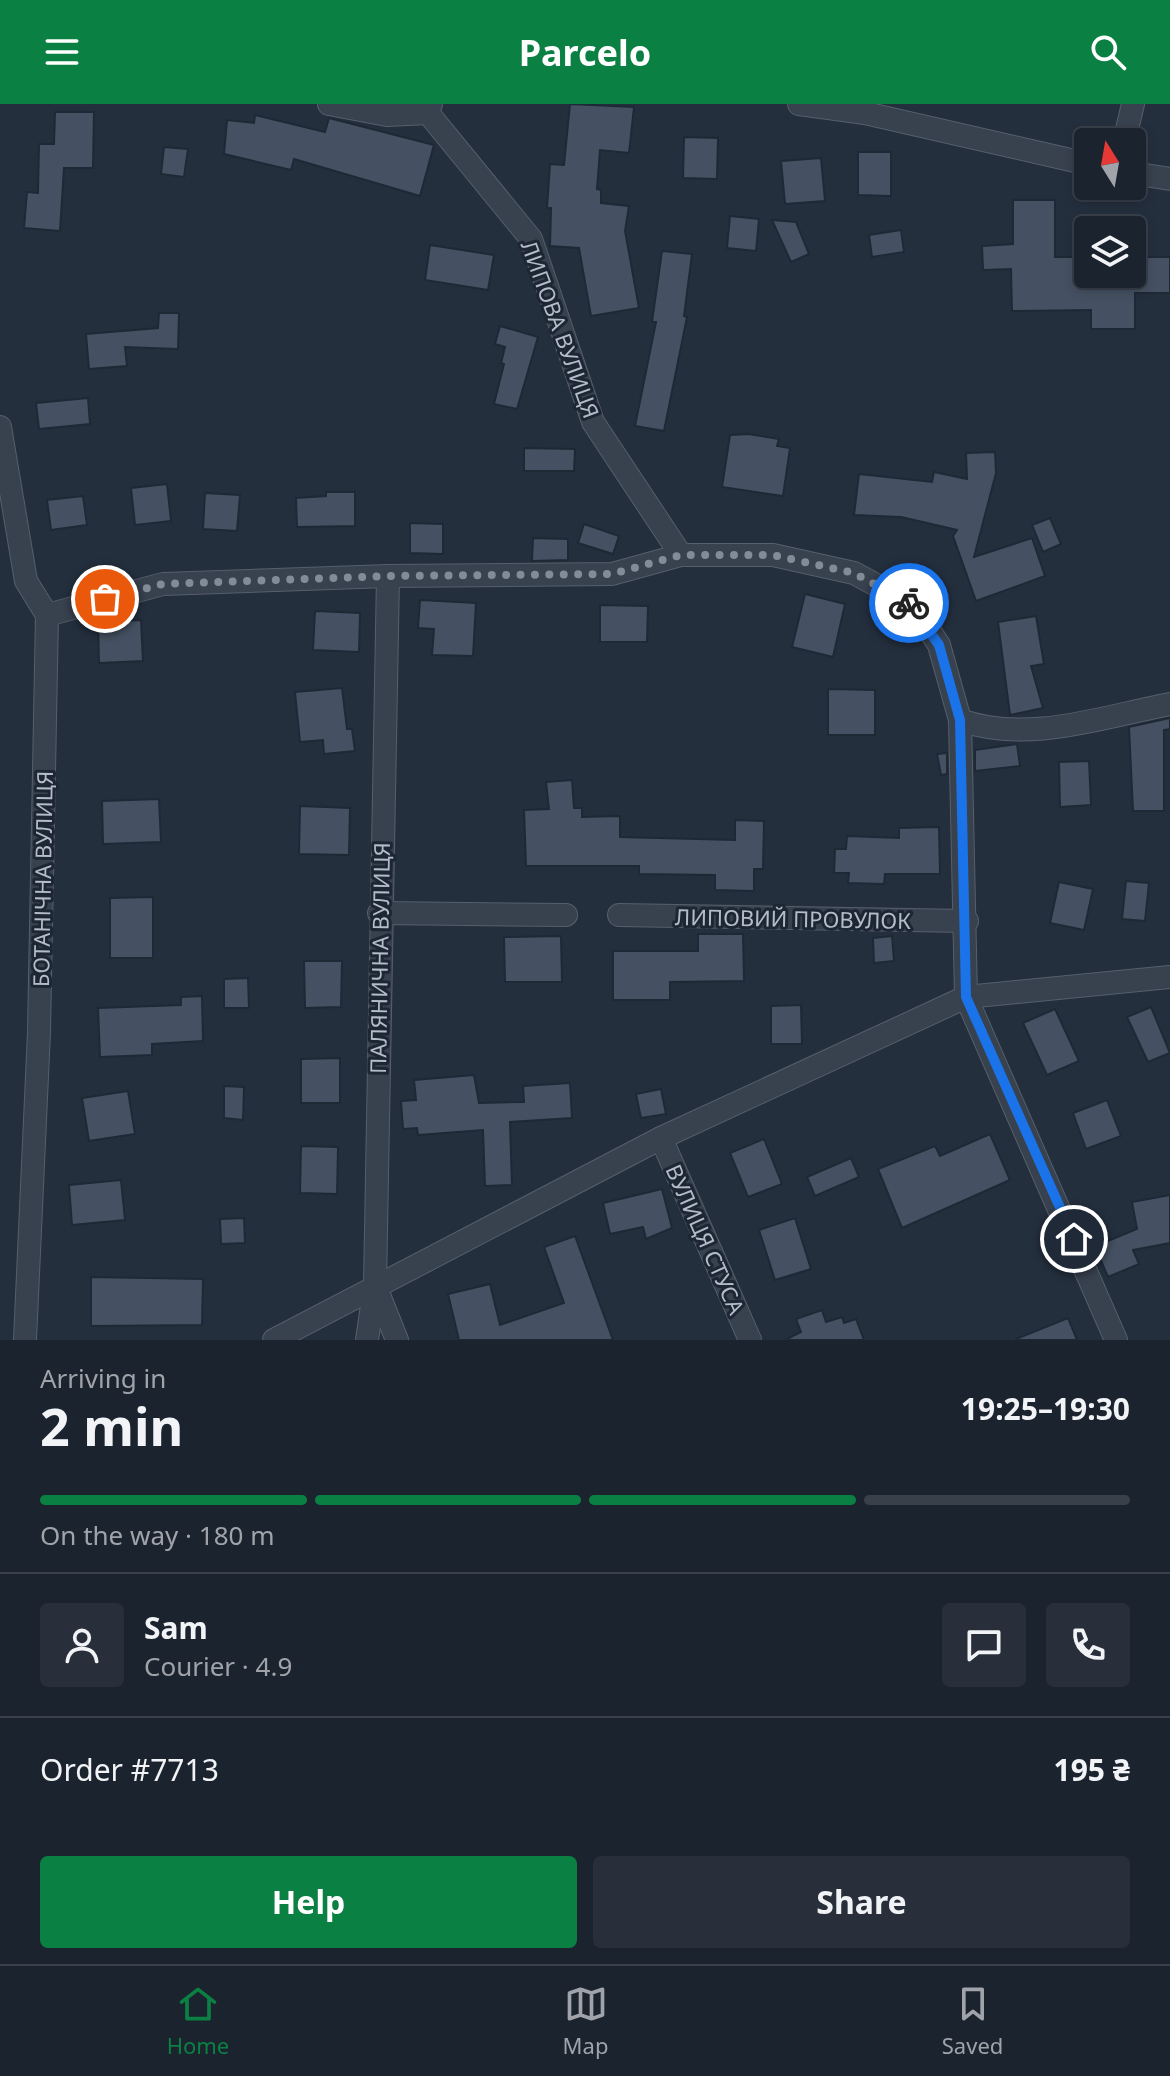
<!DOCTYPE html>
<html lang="en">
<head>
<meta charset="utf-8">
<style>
  body { margin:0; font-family:"Noto Sans",sans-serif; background:#282f3a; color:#f1f3f6; height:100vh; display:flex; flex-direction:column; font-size:30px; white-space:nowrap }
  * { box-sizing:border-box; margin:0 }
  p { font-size:26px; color:#a0a4aa }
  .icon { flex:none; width:44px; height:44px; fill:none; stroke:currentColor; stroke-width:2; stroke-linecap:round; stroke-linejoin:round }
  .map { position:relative; height:1236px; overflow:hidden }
  .sheet { display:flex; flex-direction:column; background:#1b232e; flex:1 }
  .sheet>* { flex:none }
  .needle { width:52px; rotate:349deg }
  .tools { position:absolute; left:1074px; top:24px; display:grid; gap:16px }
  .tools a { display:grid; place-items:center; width:72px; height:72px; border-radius:8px; background:#1b232e; box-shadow:0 4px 12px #0003,0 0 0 2px #39404a; font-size:40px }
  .pin { position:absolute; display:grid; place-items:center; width:68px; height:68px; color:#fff; margin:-34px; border:4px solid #fff; border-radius:50%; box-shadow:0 2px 8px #0007 }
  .courier { position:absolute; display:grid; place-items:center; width:80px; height:80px; margin:-40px; border:6px solid #1a73e8; border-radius:50%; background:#fff; color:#222; box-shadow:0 2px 10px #0007 }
  .overview em { font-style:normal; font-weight:700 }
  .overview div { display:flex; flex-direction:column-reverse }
  .overview { display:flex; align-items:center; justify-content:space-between; height:136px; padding:0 40px }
  h1 { font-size:52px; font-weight:700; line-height:60px }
  .bar { display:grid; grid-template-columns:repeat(4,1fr); gap:12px 8px; align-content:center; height:96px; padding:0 40px }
  .bar i { height:10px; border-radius:6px; background:#39404a }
  .bar .selected { background:#0b8043 }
  .bar p { grid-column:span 4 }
  .line { display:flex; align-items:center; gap:20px; padding:0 40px; border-top:2px solid #39404a }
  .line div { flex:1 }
  .round { display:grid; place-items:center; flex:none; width:84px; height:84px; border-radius:8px; background:#282f3a }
  .action { display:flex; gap:16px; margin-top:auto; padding:16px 40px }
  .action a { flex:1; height:92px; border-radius:8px; background:#0b8043; color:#fff; font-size:32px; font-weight:700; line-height:92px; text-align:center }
  .action a+a { background:#282f3a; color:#f1f3f6 }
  header { display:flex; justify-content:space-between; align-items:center; height:104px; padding:0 40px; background:#0b8043; color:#fff; font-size:36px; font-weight:700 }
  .tab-bar { display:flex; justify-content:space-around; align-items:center; height:112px; border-top:2px solid #39404a; background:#1b232e; font-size:22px; color:#a0a4aa }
  .tab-bar a { display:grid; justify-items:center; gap:4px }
  .tab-bar .selected { color:#0b8043 }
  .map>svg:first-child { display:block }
  .building { fill:#455162; stroke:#1f2835; stroke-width:2 }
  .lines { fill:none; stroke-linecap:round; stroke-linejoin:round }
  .street-casing { stroke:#565f6c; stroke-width:24 }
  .street { stroke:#38414e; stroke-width:22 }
  .done { stroke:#828b98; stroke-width:8; stroke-dasharray:0 14.4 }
  .route { stroke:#1a73e8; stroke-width:10 }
  .labels { text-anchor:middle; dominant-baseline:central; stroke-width:6; stroke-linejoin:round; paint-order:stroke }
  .street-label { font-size:22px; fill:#b4bcc9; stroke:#1d2633 }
</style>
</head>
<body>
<header><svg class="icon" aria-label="menu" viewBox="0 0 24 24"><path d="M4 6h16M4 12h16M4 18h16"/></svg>Parcelo<svg class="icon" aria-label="search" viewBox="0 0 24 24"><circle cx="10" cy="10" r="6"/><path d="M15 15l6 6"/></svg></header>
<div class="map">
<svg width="1170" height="1236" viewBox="0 0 1170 1236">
  <rect width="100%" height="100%" fill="#242f3e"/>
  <g class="building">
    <path d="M570 0 634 3 629 49 600 46 597 85 601 86V99L629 102 625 127 639 204 591 212 579 144 550 142 551 104H547L550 60 564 61Z"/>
    <path d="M55 8H94L93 64H64L60 127 24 124 27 88 38 89 39 40H54Z"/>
    <path d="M255 11 325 28 329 14 434 41 420 92 294 55 291 66 224 50 227 16 254 19Z"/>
    <path d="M684 33 718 34 717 75 683 74Z"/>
    <path d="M164 43 188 45 184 73 161 70Z"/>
    <path d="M858 48H891V92L858 91Z"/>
    <path d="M821 54 825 97 785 100 781 57Z"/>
    <path d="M1013 96H1055V153H1088V170H1132V153H1170V189H1135V225H1091V206L1012 207 1011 165 983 166 982 142 1013 140Z"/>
    <path d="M730 112 759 115 756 147 727 144Z"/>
    <path d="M772 116 796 118 809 150 791 158Z"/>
    <path d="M901 126 904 148 872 153 869 131Z"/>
    <path d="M430 141 494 151 488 186 425 176Z"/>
    <path d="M662 147 692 150 684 212 687 213 664 327 635 322 656 218H652Z"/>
    <path d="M159 209H179L178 245 125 243 127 262 89 265 86 230 158 224Z"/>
    <path d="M500 222 538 233 517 305 494 300 504 260 501 259 505 243 495 240Z"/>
    <path d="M88 294 90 320 39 325 36 299Z"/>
    <path d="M748 330 779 335 777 342 790 344 783 392 722 383 730 331Z"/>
    <path d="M524 344 575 345 574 367H524Z"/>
    <path d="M995 348 996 369 974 453 1032 434 1045 472 976 497 953 432 957 426 901 413 854 411 859 370 932 378 934 368 967 375 966 349Z"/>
    <path d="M167 380 171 417 135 421 131 384Z"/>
    <path d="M326 388H355V422L297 423 296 394 326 392Z"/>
    <path d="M205 389 240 391 237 427 203 425Z"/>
    <path d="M83 392 87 421 51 426 47 396Z"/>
    <path d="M1050 414 1061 440 1043 448 1032 421Z"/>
    <path d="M410 419 443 420V450L410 449Z"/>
    <path d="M584 420 619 432 613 450 578 439Z"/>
    <path d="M533 434 568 435V456L532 457Z"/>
    <path d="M805 490 845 500 833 553 792 543Z"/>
    <path d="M420 496 476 499 473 552 432 551 434 525 418 524Z"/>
    <path d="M600 501 648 502 647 538H600Z"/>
    <path d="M315 507 360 509 359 548 313 546Z"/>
    <path d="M1036 512 1044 560 1031 562 1043 604 1010 611 998 518Z"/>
    <path d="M141 516 143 557 99 559 98 518Z"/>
    <path d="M342 584 347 625H352L355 647 324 650 323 636 300 638 295 588Z"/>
    <path d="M828 585 875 586V631H828Z"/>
    <path d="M1170 614V625L1164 626V707H1133L1129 623Z"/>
    <path d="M1017 640 1020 662 975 667V646Z"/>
    <path d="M947 649V670L941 671 937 650Z"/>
    <path d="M1089 657 1091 701 1060 703 1059 658Z"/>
    <path d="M572 676 574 704H582V713L620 712V733L735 736V716L764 717 763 765H754V787L715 786V771L639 770V762H526L524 706 549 705 546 678Z"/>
    <path d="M159 695 161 738 103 740 102 697Z"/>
    <path d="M300 702 350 704 349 751 299 750Z"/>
    <path d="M939 723 940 770H885L884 780 848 779 849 769H834L835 745H846L847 732 899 734V724Z"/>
    <path d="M1126 777 1149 779 1145 817 1122 815Z"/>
    <path d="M1059 778 1093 785 1084 826 1050 819Z"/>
    <path d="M153 793V854H110V794Z"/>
    <path d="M698 830H743L744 877 670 878V896H613V847H698Z"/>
    <path d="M561 832 562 878H505L504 833Z"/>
    <path d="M892 832 894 857 874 859 873 834Z"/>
    <path d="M304 857H342L341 903 305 904Z"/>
    <path d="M248 874 249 904H224V875Z"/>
    <path d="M202 892 203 937 152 940V951L100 953 98 904 181 901V893Z"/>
    <path d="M801 901 802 940H771V902Z"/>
    <path d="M1151 903 1170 949 1148 958 1127 913Z"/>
    <path d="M1055 905 1079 957 1047 971 1023 919Z"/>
    <path d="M340 954V999H301V955Z"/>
    <path d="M474 971 479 999 524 998 523 982 570 979 572 1014 510 1018 512 1081 485 1082 483 1026 418 1031 417 1024 403 1025 401 997 416 996 414 976Z"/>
    <path d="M224 982 244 983 243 1016 224 1014Z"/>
    <path d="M661 985 666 1010 641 1014 636 990Z"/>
    <path d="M128 987 135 1030 89 1037 82 994Z"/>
    <path d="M1107 996 1121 1032 1086 1045 1073 1009Z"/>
    <path d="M990 1030 1010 1076 902 1124 878 1065 935 1042 940 1052Z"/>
    <path d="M764 1035 782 1080 748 1093 730 1049Z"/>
    <path d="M301 1042 338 1043 337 1090 300 1089Z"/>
    <path d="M851 1054 859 1073 815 1092 807 1073Z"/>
    <path d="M121 1076 125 1116 72 1121 69 1081Z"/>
    <path d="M662 1085 672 1124 646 1135 643 1123 610 1130 603 1099Z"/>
    <path d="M1170 1091V1139L1133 1146 1139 1160 1108 1173 1099 1152 1095 1153 1091 1144 1137 1125 1132 1098Z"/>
    <path d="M244 1114 245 1139 221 1140 220 1115Z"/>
    <path d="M795 1114 811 1165 775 1176 759 1126Z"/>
    <path d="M575 1132 613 1236H459L448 1190 490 1180 500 1221 564 1199 544 1143Z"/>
    <path d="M91 1173 203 1175 202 1221 91 1222Z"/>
    <path d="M822 1206 826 1218 842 1213 844 1219 856 1215 864 1236H785L801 1228 796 1215Z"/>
    <path d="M1068 1214 1077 1236H1016V1235Z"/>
  </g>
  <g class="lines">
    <g class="street-casing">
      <g id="street">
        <path d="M329 0 387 11 428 9"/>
        <path d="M431 0 428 9 531 135 593 318 681 451"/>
        <path d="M799 0 865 9 1088 60"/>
        <path d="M1124 38 1133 0"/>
        <path d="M1132 69 1170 75"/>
        <path d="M0 323 26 477 47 511 39 928 25 1236"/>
        <path d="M47 511 163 480 388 472 612 470 681 451H773L854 469 913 501 939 541 960 616C1028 640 1102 613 1170 600"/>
        <path d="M960 616 966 893 1116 1236"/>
        <path d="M379 809 566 811"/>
        <path d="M619 811 967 817"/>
        <path d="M661 1034 750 1236"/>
        <path d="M375 1181 397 1236"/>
        <path d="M274 1236 661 1034 966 893 1170 873"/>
        <path d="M367 1236 375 1181 388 472"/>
      </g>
    </g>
    <use href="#street" class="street"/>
  </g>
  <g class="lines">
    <path class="done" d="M105 495 163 480 388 472 612 470 681 451H773L854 469 909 499"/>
    <path class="route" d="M909 499 939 541 960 616 966 893 1074 1135"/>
  </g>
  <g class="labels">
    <g class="street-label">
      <text transform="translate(561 225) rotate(70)">ЛИПОВА ВУЛИЦЯ</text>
      <text transform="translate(42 775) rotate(-89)">БОТАНІЧНА ВУЛИЦЯ</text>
      <text transform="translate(793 814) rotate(1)">ЛИПОВИЙ ПРОВУЛОК</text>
      <text transform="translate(379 854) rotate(-89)">ПАЛЯНИЧНА ВУЛИЦЯ</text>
      <text transform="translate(706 1135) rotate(66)">ВУЛИЦЯ СТУСА</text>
    </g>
  </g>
</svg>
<div class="tools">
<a><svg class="needle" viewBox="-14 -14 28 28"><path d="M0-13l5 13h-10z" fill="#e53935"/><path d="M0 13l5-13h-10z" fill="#a0a4aa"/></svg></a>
<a><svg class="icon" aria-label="layers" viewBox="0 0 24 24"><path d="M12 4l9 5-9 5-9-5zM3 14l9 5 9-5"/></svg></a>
</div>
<div class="pin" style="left:105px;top:495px;background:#ea580c"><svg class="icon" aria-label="bag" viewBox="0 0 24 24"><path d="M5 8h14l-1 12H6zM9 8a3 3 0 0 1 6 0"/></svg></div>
<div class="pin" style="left:1074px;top:1135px;background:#1f2937"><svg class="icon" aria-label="home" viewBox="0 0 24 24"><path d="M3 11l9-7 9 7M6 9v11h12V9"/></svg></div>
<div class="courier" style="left:909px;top:499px"><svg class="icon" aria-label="bike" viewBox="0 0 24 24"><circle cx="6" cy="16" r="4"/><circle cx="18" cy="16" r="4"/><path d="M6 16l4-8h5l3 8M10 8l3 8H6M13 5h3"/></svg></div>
</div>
<section class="sheet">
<div class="overview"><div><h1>2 min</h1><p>Arriving in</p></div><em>19:25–19:30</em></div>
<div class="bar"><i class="selected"></i><i class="selected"></i><i class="selected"></i><i></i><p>On the way · 180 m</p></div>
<div class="line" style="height:144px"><a class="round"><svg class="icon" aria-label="person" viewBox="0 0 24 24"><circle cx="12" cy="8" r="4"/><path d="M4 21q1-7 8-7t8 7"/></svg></a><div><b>Sam</b><p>Courier · 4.9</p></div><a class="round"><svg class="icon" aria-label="chat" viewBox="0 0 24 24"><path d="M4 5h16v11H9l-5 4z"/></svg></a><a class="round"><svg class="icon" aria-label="phone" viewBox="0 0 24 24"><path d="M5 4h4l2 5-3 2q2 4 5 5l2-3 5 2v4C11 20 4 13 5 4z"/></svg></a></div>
<div class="line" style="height:104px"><div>Order #7713</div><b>195 ₴</b></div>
<div class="action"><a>Help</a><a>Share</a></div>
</section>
<nav class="tab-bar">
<a class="selected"><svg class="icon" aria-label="home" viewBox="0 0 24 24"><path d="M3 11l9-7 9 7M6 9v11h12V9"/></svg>Home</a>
<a><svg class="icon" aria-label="map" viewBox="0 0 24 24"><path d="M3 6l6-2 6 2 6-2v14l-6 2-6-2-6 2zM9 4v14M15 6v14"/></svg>Map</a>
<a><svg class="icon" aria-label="saved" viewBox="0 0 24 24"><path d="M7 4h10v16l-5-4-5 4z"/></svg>Saved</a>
</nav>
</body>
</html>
